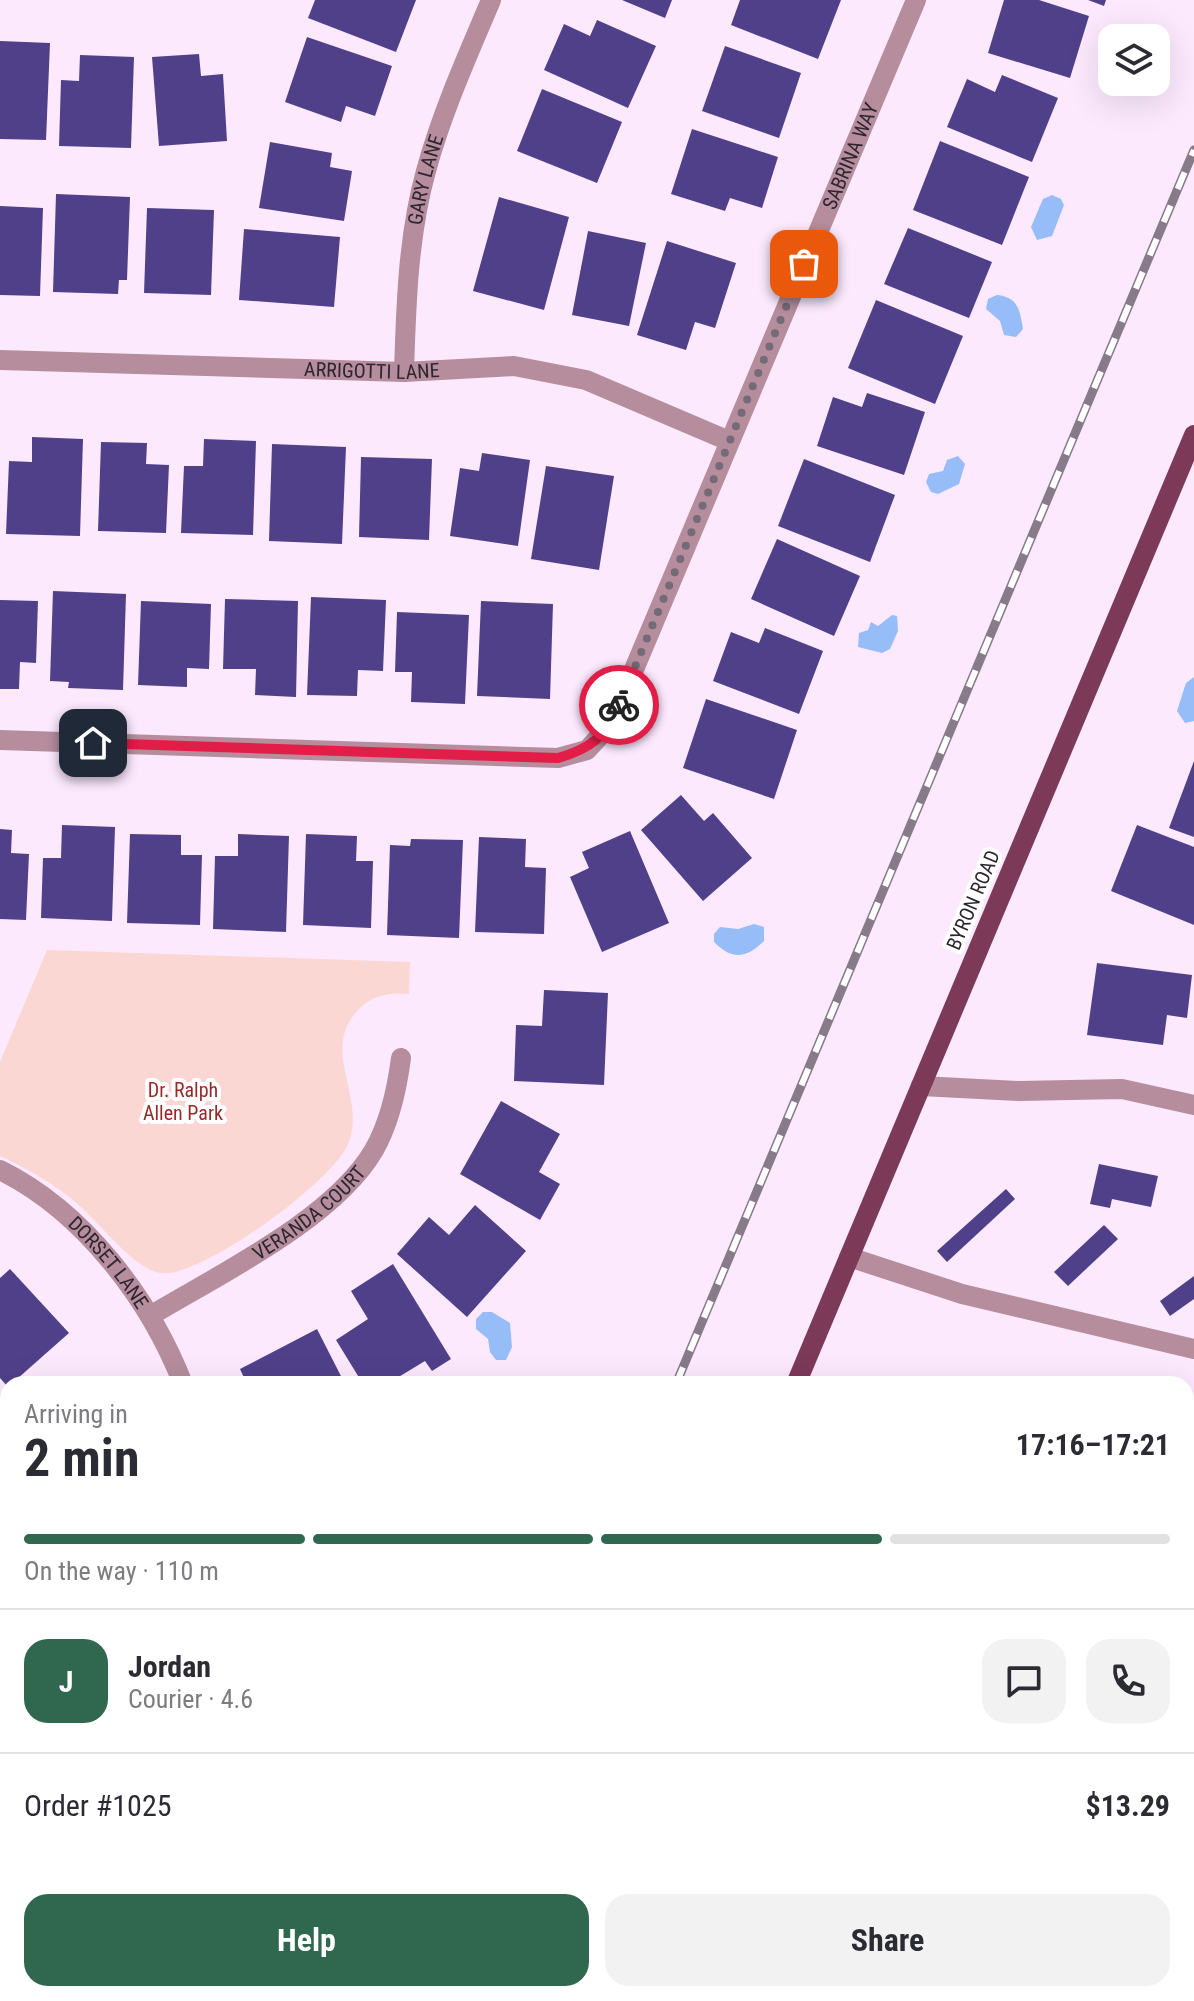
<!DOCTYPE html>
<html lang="en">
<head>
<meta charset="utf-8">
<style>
  body { margin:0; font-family:"Roboto Condensed",sans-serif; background:#f2f2f3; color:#2b2b33; height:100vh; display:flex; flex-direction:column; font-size:30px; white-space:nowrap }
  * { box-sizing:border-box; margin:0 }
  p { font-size:26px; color:#7c7c81 }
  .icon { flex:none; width:44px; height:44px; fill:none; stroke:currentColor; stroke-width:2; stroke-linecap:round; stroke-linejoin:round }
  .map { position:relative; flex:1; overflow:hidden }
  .panel { position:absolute; left:0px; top:1376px; width:1194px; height:626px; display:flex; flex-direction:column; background:#fff; border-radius:24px 24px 0 0; box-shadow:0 8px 32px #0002 }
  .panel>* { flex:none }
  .buttons { position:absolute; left:1098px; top:24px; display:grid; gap:16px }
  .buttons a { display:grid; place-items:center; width:72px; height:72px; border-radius:16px; background:#fff; box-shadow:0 8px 32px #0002; font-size:40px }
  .pin { position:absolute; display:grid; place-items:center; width:68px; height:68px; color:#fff; margin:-34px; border-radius:16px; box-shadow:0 4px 12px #0006 }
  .courier { position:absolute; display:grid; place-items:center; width:80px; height:80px; margin:-40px; border:6px solid #e11d48; border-radius:50%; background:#fff; color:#222; box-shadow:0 2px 10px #0007 }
  .head em { font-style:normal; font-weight:700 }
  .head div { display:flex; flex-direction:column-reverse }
  .head { display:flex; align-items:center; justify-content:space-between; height:136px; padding:0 24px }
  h1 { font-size:52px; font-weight:700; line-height:60px }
  .bar { display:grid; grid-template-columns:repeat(4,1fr); gap:12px 8px; align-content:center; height:96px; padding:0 24px }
  .bar i { height:10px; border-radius:6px; background:#e1e1e2 }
  .bar .active { background:#2f674f }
  .bar p { grid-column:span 4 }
  .line { display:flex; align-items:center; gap:20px; padding:0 24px; border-top:2px solid #e1e1e2 }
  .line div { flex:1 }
  .round { display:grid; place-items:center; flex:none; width:84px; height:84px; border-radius:24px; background:#f2f2f3 }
  .cta { display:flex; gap:16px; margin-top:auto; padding:16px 24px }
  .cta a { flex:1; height:92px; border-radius:24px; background:#2f674f; color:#fff; font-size:32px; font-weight:700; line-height:92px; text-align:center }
  .cta a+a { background:#f2f2f3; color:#2b2b33 }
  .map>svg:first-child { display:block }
  .green { fill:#fbd7d3 }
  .water { fill:#97bdf8 }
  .building { fill:#50408a }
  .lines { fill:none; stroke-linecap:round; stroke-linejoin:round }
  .minor { stroke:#b58d9c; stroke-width:20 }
  .major { stroke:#7d3958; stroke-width:20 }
  .rail-casing { stroke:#877a89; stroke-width:9 }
  .rail { stroke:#fff; stroke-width:6; stroke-dasharray:18; stroke-linecap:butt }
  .done { stroke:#756a77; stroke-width:8; stroke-dasharray:0 14.4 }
  .route { stroke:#e11d48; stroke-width:10 }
  .labels { text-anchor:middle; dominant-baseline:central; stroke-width:8; stroke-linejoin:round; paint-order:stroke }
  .street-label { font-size:20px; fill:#2d252f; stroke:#fff }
  .park-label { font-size:20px; fill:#992929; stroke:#fff }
</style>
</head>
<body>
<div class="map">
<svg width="1194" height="2001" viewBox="0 0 1194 2001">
  <rect width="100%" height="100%" fill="#fce9fe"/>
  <path class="green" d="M47 950 410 962 409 994C390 992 373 995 359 1009 319 1050 366 1095 349 1142 336 1180 199 1280 160 1273 132 1268 97 1219 73 1200 51 1182 26 1168 0 1156V1062Z"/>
  <g class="water">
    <path d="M1052 195 1061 199 1064 205 1052 236 1037 240 1031 227 1043 199Z"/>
    <path d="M997 295C1018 297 1020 310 1023 329L1016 337 1004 335 1000 321 986 309 988 299Z"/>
    <path d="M958 456 965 464 959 484 938 494 931 492 926 482 929 474 943 471 947 460Z"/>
    <path d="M892 615 897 616 898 631 890 649 882 653 858 647 859 633 868 630 871 622 878 626Z"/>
    <path d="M1194 677V721L1185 723 1177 711 1186 683Z"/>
    <path d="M754 924 764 927V941C746 958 733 961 714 942V934L720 927 738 929Z"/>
    <path d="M483 1312H492L510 1323 512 1347 506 1360H496L490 1352 488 1339 476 1329V1319Z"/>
  </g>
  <g class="building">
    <path d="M315 0H416L396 52 308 18Z"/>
    <path d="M622 0H672L665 18Z"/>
    <path d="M740 0H841L818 59 731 25Z"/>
    <path d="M1004 0H1039L1089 16 1070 78 988 53Z"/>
    <path d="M1088 0H1106L1104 6Z"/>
    <path d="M597 20 656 46 628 108 544 70 564 24 590 36Z"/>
    <path d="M307 37 392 66 375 116 346 106 341 122 285 102Z"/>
    <path d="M0 41 50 43 46 140 0 139Z"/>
    <path d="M725 46 801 73 779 138 702 111Z"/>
    <path d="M199 54 201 76 223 74 227 141 159 146 152 57Z"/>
    <path d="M80 55 134 57 131 148 59 146 61 80 79 81Z"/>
    <path d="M1002 75 1058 98 1032 162 947 127 967 79 995 92Z"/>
    <path d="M542 89 622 122 597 183 517 151Z"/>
    <path d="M692 129 778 157 762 208 730 198 725 211 671 194Z"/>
    <path d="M940 141 1029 177 1002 245 913 210Z"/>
    <path d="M270 142 332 153 330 167 352 171 344 221 259 208Z"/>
    <path d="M56 194 130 197 127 280H119L118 294 53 292Z"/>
    <path d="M499 197 569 217 544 310 473 291Z"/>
    <path d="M0 206 43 208 40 296 0 295Z"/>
    <path d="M147 208 214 210 211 295 144 293Z"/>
    <path d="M908 228 992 262 969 318 884 284Z"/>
    <path d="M244 229 340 237 334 307 239 300Z"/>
    <path d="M588 231 646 243 629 326 572 315Z"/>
    <path d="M667 241 736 263 715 328 695 322 686 350 637 335Z"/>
    <path d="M876 300 963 336 935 404 848 368Z"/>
    <path d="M867 393 925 412 904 475 817 446 833 397 862 407Z"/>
    <path d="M32 437 83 439 80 536 6 534 9 461 32 462Z"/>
    <path d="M204 439 256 441 253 535 181 533 184 466H203Z"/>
    <path d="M101 442 147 443 146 464 169 465 166 533 98 531Z"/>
    <path d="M272 444 346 447 342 544 269 541Z"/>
    <path d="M482 453 530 460 518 546 450 536 460 468 479 471Z"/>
    <path d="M361 457 432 459 429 540 359 537Z"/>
    <path d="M804 459 895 495 870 562 778 526Z"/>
    <path d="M546 466 614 476 599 570 531 559Z"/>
    <path d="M777 539 860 576 834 636 751 599Z"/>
    <path d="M53 591 126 594 123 690 68 688 69 682 50 681Z"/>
    <path d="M311 597 386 600 383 671 358 670 357 696 307 695Z"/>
    <path d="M225 599 298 601 296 697 255 695 256 669H223Z"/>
    <path d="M0 600 38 601 36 663 20 662 19 689H0Z"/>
    <path d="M141 601 211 604 209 669 187 668V687L138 685Z"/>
    <path d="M481 601 553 604 550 699 477 696Z"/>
    <path d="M397 612 469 615 465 704 411 702 412 672H395Z"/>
    <path d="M765 628 823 651 799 714 713 681 731 632 759 643Z"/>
    <path d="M706 699 797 730 774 799 683 768Z"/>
    <path d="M1194 761V837L1169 828Z"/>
    <path d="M681 795 704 821 713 813 752 858 703 901 641 830Z"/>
    <path d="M62 825 115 827 112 921 41 918 43 858H61Z"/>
    <path d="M1137 825 1194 847V925L1111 891Z"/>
    <path d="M0 829 12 830 11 853 29 854 26 920 0 919Z"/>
    <path d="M630 831 669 923 602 952 570 877 589 868 582 852Z"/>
    <path d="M130 834 181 835V855H202L200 925 127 923Z"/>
    <path d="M238 834 289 836 286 932 213 929 215 856H238Z"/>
    <path d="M306 834 357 836 356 861H373L371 928 303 925Z"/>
    <path d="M479 837 526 839 525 867 546 868 544 934 475 932Z"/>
    <path d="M411 839 463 840 459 938 387 935 390 845 410 846Z"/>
    <path d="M1097 963 1192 975 1187 1018 1167 1015 1163 1045 1087 1035Z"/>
    <path d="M544 990 608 993 604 1085 514 1081 516 1025 542 1026Z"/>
    <path d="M501 1101 560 1134 539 1172 560 1184 540 1220 460 1174Z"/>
    <path d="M1099 1164 1158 1176 1151 1207 1112 1199 1110 1208 1090 1204Z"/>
    <path d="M1006 1189 1015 1199 947 1262 937 1251Z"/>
    <path d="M475 1205 526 1251 467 1317 397 1254 429 1217 449 1235Z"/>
    <path d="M1104 1225 1118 1239 1068 1286 1054 1272Z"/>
    <path d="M393 1264 451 1359 432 1371 425 1361 387 1384H363L336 1340 368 1319 351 1291Z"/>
    <path d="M10 1269 69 1333 8 1387 0 1378V1278Z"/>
    <path d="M1194 1276V1299L1170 1316 1160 1301Z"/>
    <path d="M317 1329 345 1384H247L240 1369Z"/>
    <path d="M8 1410V1483L0 1485V1412Z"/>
    <path d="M1186 1451 1194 1453V1509L1186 1507Z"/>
    <path d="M0 1697 8 1699 1 1725H0Z"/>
    <path d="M1194 1923V1941L1187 1939Z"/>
    <path d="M1186 1976 1194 1979V2001H1145L1136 1997 1137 1994H1186Z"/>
    <path d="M192 1994H228L247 2001H190Z"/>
    <path d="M272 1994H298L296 2001Z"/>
    <path d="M770 1994 767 2001H733L714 1995Z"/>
  </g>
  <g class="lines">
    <g class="minor">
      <path id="s1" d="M0 360 404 372 514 366 586 380 729 441"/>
      <path id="s2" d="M404 372C406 306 408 235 426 171 442 112 467 57 491 0"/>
      <path id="s3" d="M0 740 558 758 587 750 611 724 916 0"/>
      <path d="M921 1086 1019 1091 1122 1089 1194 1105"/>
      <path id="s4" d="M0 1170C83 1211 150 1299 183 1384"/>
      <path d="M849 1257 962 1294 1194 1349"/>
      <path id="s5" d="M150 1316C218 1275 334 1219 374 1150 390 1122 397 1089 401 1058"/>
      <path d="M0 1574 8 1573"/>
      <path d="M560 1994 564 2001"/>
      <path d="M118 2001 121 1994"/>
    </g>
    <g class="major">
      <path d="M796 1384 1194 435"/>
      <path d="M537 2001 540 1994"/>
    </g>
    <g class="rail-casing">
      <g id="rail">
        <path d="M676 1384 1194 150"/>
        <path d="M417 2001 420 1994"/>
      </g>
    </g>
    <use href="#rail" class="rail"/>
  </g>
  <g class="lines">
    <path class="done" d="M619 705 804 264"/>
    <path class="route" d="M93 743 558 758C590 749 607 736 619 705"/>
  </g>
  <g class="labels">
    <g class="street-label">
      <text stroke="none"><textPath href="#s3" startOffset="1240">SABRINA WAY</textPath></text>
      <text stroke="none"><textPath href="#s2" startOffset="194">GARY LANE</textPath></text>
      <text stroke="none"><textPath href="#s1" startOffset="372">ARRIGOTTI LANE</textPath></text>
      <text transform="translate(973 900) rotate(-67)">BYRON ROAD</text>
      <text stroke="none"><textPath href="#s5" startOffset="190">VERANDA COURT</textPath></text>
      <text stroke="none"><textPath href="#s4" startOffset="144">DORSET LANE</textPath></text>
    </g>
    <g class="park-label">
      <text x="183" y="1090">Dr. Ralph<tspan x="183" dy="23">Allen Park</tspan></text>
    </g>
  </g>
</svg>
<div class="buttons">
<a><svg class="icon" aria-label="layers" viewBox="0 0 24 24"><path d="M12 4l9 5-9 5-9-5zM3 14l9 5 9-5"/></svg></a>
</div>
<div class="pin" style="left:804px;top:264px;background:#ea580c"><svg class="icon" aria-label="bag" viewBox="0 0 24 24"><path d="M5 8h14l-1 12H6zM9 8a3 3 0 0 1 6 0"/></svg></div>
<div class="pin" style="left:93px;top:743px;background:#1f2937"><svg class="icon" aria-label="home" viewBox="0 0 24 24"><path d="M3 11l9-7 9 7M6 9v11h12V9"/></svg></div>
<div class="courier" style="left:619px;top:705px"><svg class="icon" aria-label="bike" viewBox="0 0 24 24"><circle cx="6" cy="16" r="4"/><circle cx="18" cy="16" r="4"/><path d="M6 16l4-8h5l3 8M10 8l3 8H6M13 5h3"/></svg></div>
<section class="panel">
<div class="head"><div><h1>2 min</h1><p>Arriving in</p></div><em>17:16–17:21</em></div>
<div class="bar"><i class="active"></i><i class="active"></i><i class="active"></i><i></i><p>On the way · 110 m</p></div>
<div class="line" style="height:144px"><b class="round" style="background:#2f674f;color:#fff">J</b><div><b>Jordan</b><p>Courier · 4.6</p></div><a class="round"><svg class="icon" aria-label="chat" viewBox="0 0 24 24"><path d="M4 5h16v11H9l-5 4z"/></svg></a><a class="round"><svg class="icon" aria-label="phone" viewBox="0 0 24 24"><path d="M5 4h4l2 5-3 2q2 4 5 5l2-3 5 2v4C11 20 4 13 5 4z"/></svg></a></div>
<div class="line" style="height:104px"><div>Order #1025</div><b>$13.29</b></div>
<div class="cta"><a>Help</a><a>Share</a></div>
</section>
</div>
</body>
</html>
